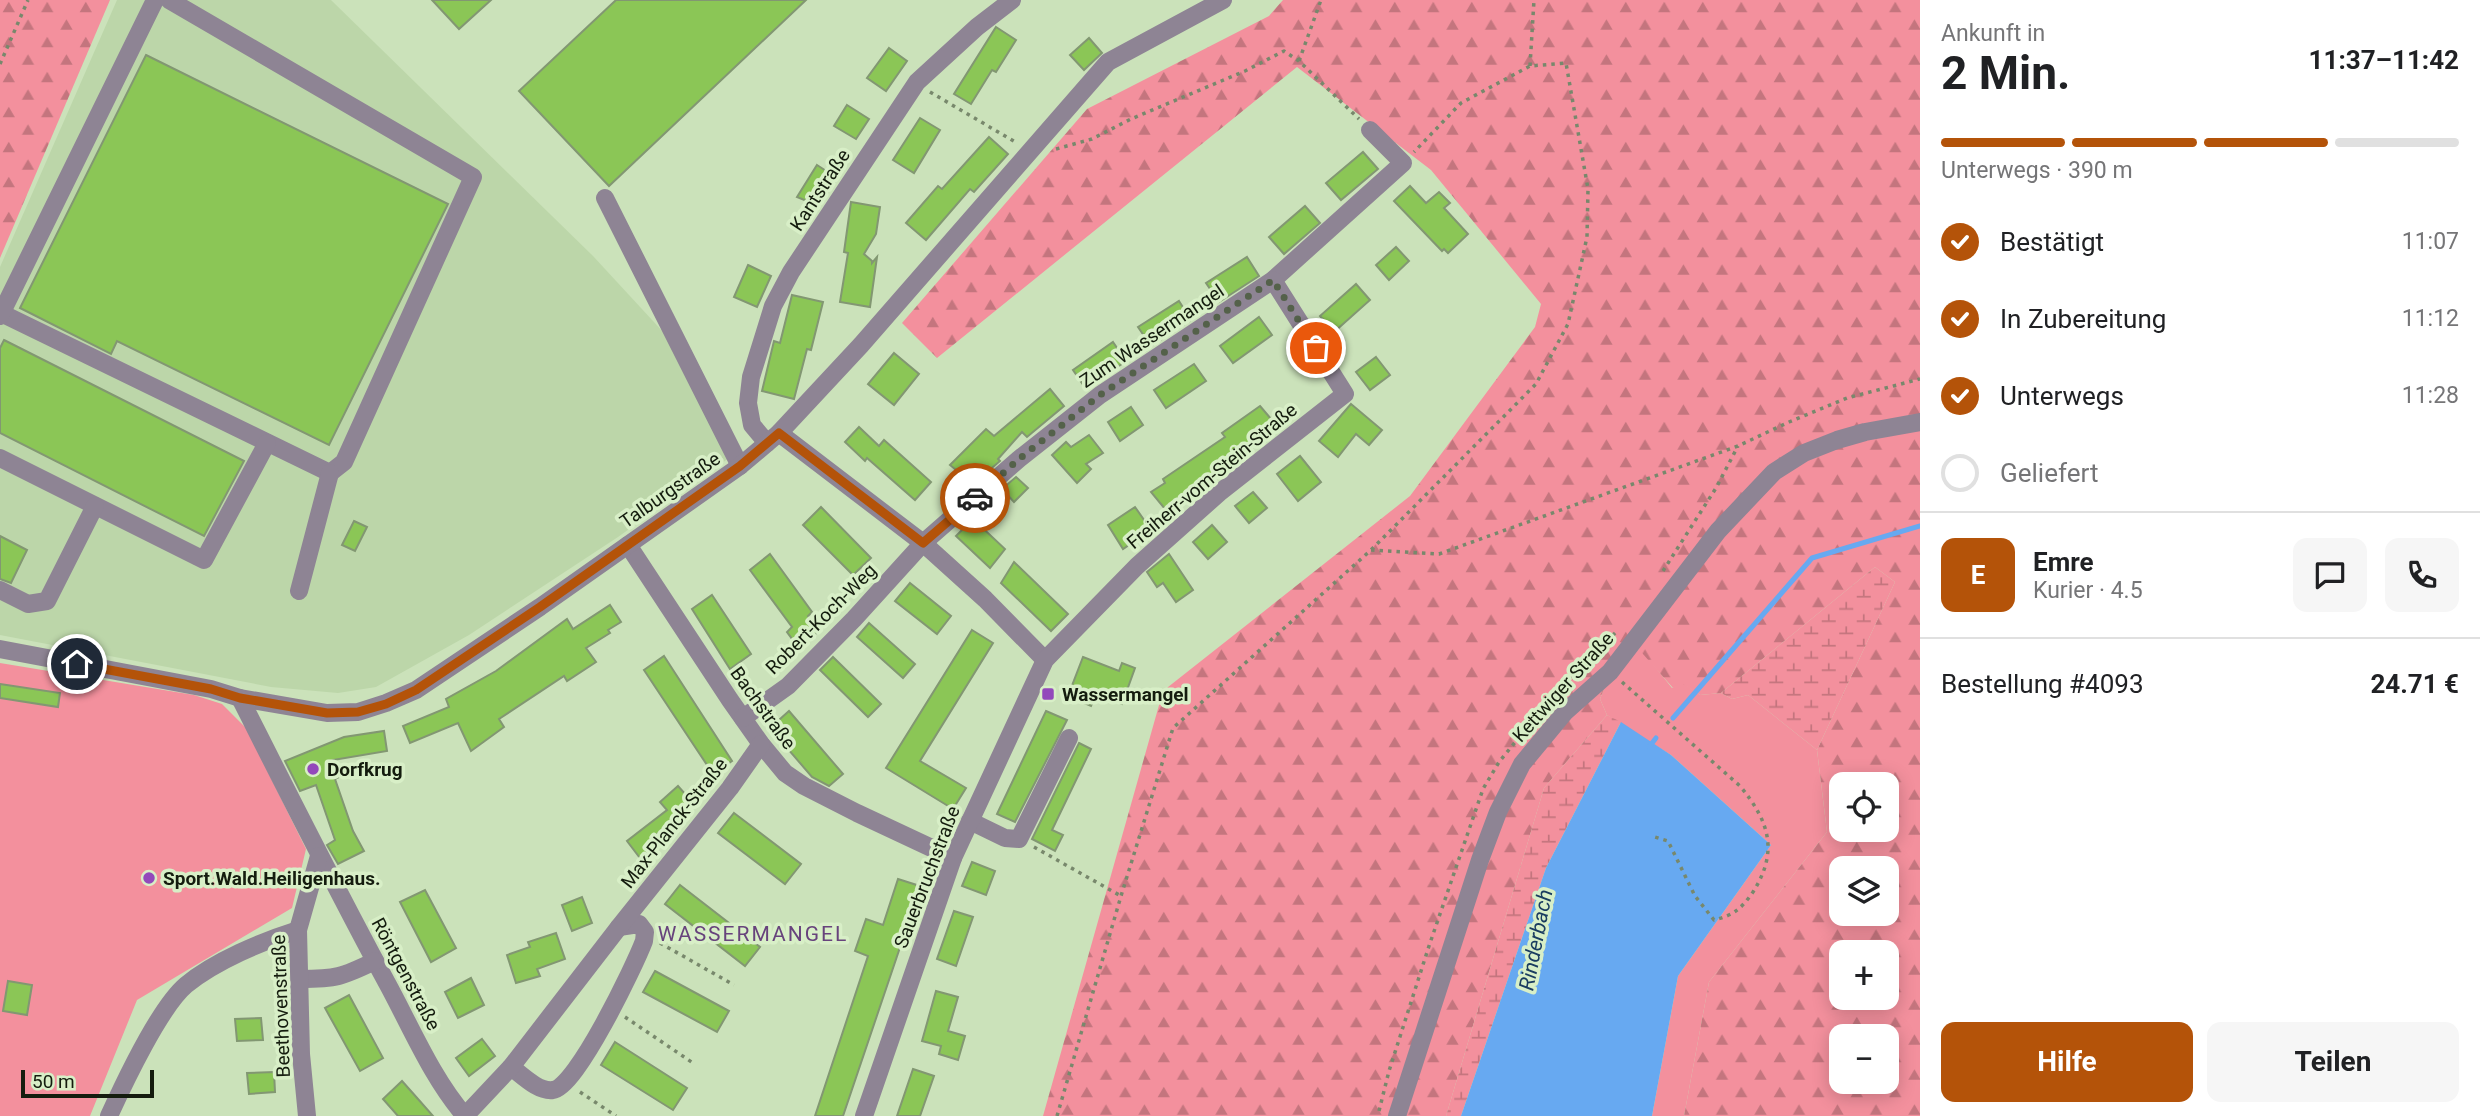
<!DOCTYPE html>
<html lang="de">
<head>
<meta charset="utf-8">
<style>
  body { margin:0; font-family:Roboto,sans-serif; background:#f6f6f6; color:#202124; height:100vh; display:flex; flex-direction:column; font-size:26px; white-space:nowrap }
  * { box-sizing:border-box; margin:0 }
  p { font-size:23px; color:#757577 }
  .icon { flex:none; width:38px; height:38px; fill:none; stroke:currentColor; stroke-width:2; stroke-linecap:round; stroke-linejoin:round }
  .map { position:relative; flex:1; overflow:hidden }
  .drawer { display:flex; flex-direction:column; background:#fff; width:560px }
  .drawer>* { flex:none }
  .tools { position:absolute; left:1829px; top:772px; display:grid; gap:14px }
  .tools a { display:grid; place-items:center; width:70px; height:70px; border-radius:14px; background:#fff; box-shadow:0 4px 18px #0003; font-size:35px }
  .scale { position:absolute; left:21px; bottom:18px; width:133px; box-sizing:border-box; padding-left:7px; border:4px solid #141c0e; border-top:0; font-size:19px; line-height:24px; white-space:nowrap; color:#141c0e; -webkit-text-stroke:5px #d8efc7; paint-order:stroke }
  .pin { position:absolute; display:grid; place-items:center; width:60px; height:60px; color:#fff; margin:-30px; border:4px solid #fff; border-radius:50%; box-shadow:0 2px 7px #0007 }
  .courier { position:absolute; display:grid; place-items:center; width:70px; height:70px; margin:-35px; border:5px solid #b45309; border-radius:50%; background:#fff; color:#222; box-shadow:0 2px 9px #0007 }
  .overview em { font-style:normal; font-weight:700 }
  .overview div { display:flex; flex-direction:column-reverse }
  .overview { display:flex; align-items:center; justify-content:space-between; height:119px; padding:0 21px }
  h1 { font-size:46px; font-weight:700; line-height:52px }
  .bar { display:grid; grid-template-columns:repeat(4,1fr); gap:10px 7px; align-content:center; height:84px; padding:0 21px }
  .bar i { height:9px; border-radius:5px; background:#e0e0e0 }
  .bar .active { background:#b45309 }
  .bar p { grid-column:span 4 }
  .line { display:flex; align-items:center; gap:18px; padding:0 21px; border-top:2px solid #e0e0e0 }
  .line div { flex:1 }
  .round { display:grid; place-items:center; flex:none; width:74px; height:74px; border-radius:14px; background:#f6f6f6 }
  ol { padding:0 21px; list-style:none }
  li { display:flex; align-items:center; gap:21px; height:77px }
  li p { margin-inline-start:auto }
  li .icon { padding:7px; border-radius:50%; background:#b45309; color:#fff; stroke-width:4 }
  li:last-child { color:#757577 }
  li i { width:38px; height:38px; border:4px solid #e0e0e0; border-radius:50% }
  .button { display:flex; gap:14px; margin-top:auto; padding:14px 21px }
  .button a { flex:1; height:80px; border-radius:14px; background:#b45309; color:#fff; font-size:28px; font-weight:700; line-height:80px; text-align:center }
  .button a+a { background:#f6f6f6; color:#202124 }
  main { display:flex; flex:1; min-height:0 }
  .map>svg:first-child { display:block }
  .built { fill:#bcd6a9 }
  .grass { fill:#f3909d }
  .forest { fill:url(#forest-firs); fill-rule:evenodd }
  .wetland { fill:url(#wetland-marsh) }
  .water { fill:#67a9f1 }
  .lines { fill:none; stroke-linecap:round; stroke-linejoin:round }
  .stream { stroke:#67a9f1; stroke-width:5 }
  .building { fill:#8bc656; stroke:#829772; stroke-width:2 }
  .path { stroke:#78886c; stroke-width:3.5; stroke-dasharray:3.5 5; stroke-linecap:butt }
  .minor { stroke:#8e8494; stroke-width:18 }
  .done { stroke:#54614a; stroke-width:7; stroke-dasharray:0 12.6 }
  .route { stroke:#b45309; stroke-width:9 }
  .poi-dot { fill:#9349bb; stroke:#d8efc7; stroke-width:2.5 }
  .labels { text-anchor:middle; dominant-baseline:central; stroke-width:7; stroke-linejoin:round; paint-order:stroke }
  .street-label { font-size:19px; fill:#141c0e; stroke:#d8efc7 }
  .poi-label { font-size:19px; font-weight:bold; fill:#141c0e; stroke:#d8efc7; text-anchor:start }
  .neighbourhood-label { font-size:21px; letter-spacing:2px; fill:#67437c; stroke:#d8efc7 }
  .water-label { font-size:21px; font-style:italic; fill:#1a3c60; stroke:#d8efc7 }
</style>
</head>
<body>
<main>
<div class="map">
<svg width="1920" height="1116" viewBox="0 0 1920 1116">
  <defs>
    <pattern id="forest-firs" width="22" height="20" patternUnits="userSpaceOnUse" patternTransform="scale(1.75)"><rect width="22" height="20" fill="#f3909d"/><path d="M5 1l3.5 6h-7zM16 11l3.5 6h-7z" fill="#c4757e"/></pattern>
    <pattern id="wetland-marsh" width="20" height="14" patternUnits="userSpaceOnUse" patternTransform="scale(1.75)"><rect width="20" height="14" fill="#f3909d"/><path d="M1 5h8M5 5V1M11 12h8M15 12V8" fill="none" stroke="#c4757e"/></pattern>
  </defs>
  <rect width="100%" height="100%" fill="#cbe2ba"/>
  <path class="built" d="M117 0H331L593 256 677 347 729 458 618 537 469 635 376 687 338 693 271 687 0 635V267Z"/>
  <g class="grass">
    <path d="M1640 648 1672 688 1683 683 1700 695 1721 693 1732 699 1748 695 1817 750 1827 832 1709 982 1684 1116H1652L1678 976 1771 845 1671 755 1607 715 1600 699 1609 676Z"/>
    <path d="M0 663 194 695 222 704 246 728 306 849 292 908 137 1000 90 1116H0Z"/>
  </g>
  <g class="forest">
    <path d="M0 0H110L0 258Z"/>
    <path d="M1283 0H1920V1116H1684L1709 982 1827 832 1817 750 1895 582 1875 567 1721 693 1700 695 1683 684 1673 688 1635 645 1609 676 1600 699 1607 715 1544 788 1446 1116H1043L1163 691 1410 496 1535 327 1541 304 1431 170 1297 67 937 358 902 323 1087 109 1269 16ZM1841 784H1886V830H1841ZM1841 868H1886V914H1841ZM1841 952H1886V998H1841ZM1841 1036H1886V1082H1841Z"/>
  </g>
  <g class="wetland">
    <path d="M1875 567 1895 582 1817 750 1748 695 1732 699 1721 693Z"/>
    <path d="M1607 715 1621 722 1546 868 1461 1116H1446L1544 788Z"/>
  </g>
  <path class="water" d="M1621 722 1671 755 1771 845 1678 976 1652 1116H1461L1546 868Z"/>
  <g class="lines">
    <g class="stream">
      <path d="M1673 718 1812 558 1920 526"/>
      <path d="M1649 747 1656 738"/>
    </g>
  </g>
  <g class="building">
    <path d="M432 0H491L459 29Z"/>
    <path d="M616 0H806L609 186 519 91Z"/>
    <path d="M996 27 1016 40 996 72 992 70 971 104 954 94Z"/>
    <path d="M1089 38 1102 53 1084 70 1070 55Z"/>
    <path d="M889 48 907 61 886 91 867 78Z"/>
    <path d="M146 55 448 204 329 445 117 341 111 354 20 308Z"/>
    <path d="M847 105 869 119 856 139 834 126Z"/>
    <path d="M920 118 940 130 914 173 893 160Z"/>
    <path d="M989 137 1008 154 974 192 970 189 926 240 906 223 938 186 942 189Z"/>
    <path d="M1363 152 1378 169 1341 200 1326 183Z"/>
    <path d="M817 165 837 178 819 206 797 197Z"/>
    <path d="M1410 186 1426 203 1439 192 1450 203 1444 208 1468 234 1448 253 1444 249 1442 251 1394 201Z"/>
    <path d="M851 202 880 207 876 234 864 254 872 261V263L877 257 870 307 840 302 848 253 844 252Z"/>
    <path d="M1305 206 1320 223 1284 254 1269 237Z"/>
    <path d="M1396 247 1409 261 1389 280 1376 265Z"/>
    <path d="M1247 257 1259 276 1219 302 1206 283Z"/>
    <path d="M748 265 771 276 757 307 734 297Z"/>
    <path d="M1356 284 1370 300 1334 332 1320 316Z"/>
    <path d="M792 295 823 302 811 350 807 349 794 399 762 391 774 341 780 343Z"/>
    <path d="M1179 301 1191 320 1151 346 1138 327Z"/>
    <path d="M1259 317 1272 335 1233 363 1220 346Z"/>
    <path d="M4 340 244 461 204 536 0 433V348Z"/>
    <path d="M1113 342 1126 361 1086 389 1073 370Z"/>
    <path d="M894 353 919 374 894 405 868 384Z"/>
    <path d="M1376 357 1390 375 1370 390 1356 372Z"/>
    <path d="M1194 364 1206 381 1166 408 1154 390Z"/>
    <path d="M1050 389 1064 406 1027 437 1022 432 998 459 1000 461 986 473 984 471 973 484 950 465 986 429 994 436Z"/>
    <path d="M1351 404 1382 430 1369 445 1356 434 1338 457 1319 441Z"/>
    <path d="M1260 406 1277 426 1222 466 1224 468 1200 486 1165 509 1151 492 1165 483 1163 479 1225 437 1222 433Z"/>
    <path d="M1131 407 1143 425 1120 441 1108 422Z"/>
    <path d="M859 427 879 446 884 440 931 482 915 500 867 458 865 461 845 442Z"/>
    <path d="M1089 435 1103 453 1086 464 1091 469 1077 483 1052 455 1066 442 1071 447Z"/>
    <path d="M1300 456 1321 482 1298 501 1277 474Z"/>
    <path d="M1016 477 1028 488 1014 502 1002 489Z"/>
    <path d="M1253 492 1267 508 1249 523 1235 506Z"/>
    <path d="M821 507 871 558 853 575 803 525Z"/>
    <path d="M1135 507 1149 527 1143 532 1145 534 1123 549 1108 525Z"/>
    <path d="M973 519 1005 549 990 568 956 536Z"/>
    <path d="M354 521 367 527 355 551 342 545Z"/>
    <path d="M1212 525 1227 542 1208 559 1193 542Z"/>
    <path d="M0 536 27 550 11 583 0 579Z"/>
    <path d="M770 554 812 612 808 616 819 631 798 647 787 632 792 627 750 570Z"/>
    <path d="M1169 554 1193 590 1176 602 1163 583 1157 587 1147 572Z"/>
    <path d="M1014 562 1068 614 1051 631 1001 583Z"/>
    <path d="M910 583 951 616 937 634 895 601Z"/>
    <path d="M712 595 751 654 730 669 692 609Z"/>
    <path d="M610 605 621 622 608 630 610 633 586 648 596 662 567 681 564 676 499 719 504 727 471 751 458 723 410 743 403 726 449 707 446 699 496 671 567 619 573 629Z"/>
    <path d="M869 623 915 664 903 678 857 637Z"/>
    <path d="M972 630 993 643 920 761 966 788 953 809 886 768Z"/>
    <path d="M664 656 732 761 713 774 644 670Z"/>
    <path d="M833 657 881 704 868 717 820 670Z"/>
    <path d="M1083 657 1119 671 1122 663 1135 668 1122 704 1096 694 1091 706 1068 696Z"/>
    <path d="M0 684 60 693 58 707 0 698Z"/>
    <path d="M789 711 843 774 829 786 812 777 770 728Z"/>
    <path d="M1046 711 1067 720 1015 822 997 814Z"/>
    <path d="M384 731 387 751 333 760 339 777 335 779 353 831 364 851 338 864 327 845 335 840 316 785 300 791 285 761 344 737Z"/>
    <path d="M1079 743 1091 749 1052 830 1063 835 1055 851 1032 839Z"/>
    <path d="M678 786 693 803 655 836 659 841 640 858 627 841 667 810 660 802Z"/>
    <path d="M734 813 801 864 785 884 718 833Z"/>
    <path d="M972 862 995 871 986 895 962 886Z"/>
    <path d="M898 879 923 887 916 910 913 909 843 1116H815L868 956 855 951 866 919 883 925Z"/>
    <path d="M680 885 760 947 745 966 665 904Z"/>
    <path d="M425 890 456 948 431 962 400 902Z"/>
    <path d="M582 897 592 923 572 931 562 905Z"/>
    <path d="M954 911 973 917 956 966 937 959Z"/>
    <path d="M556 933 565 959 537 969 540 976 516 983 507 955 530 947 528 942Z"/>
    <path d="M655 971 729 1011 717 1032 643 992Z"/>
    <path d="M471 978 484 1005 458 1018 445 992Z"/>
    <path d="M8 981 32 985 27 1015 3 1011Z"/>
    <path d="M936 991 958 997 948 1031 965 1036 958 1060 939 1054 941 1046 922 1041Z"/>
    <path d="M349 995 383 1058 360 1071 325 1008Z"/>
    <path d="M261 1018 263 1040 237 1041 235 1019Z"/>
    <path d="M482 1039 495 1056 469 1076 456 1058Z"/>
    <path d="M615 1042 687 1088 673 1110 601 1065Z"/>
    <path d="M913 1069 934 1076 920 1116H897Z"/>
    <path d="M274 1072 275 1092 249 1094 247 1073Z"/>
    <path d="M402 1081 418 1099 433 1116H398L383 1099Z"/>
  </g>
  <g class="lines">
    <g class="path">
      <path d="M1299 61 1321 0"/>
      <path d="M0 64 28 0"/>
      <path d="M1530 66 1534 0"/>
      <path d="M930 92 1017 143"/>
      <path d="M1056 149 1092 139 1131 119 1245 71 1284 51 1299 61 1359 119"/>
      <path d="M1371 550 1439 554 1738 446 1789 422 1847 398 1920 379"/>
      <path d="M1663 571 1716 488 1738 446"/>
      <path d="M1622 682 1740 786C1769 821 1779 851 1753 892 1741 909 1734 915 1714 920L1695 896 1668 841 1655 837"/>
      <path d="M1566 685 1616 632"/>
      <path d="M1034 847 1121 896"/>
      <path d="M660 943 734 985"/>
      <path d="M625 1017 693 1063"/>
      <path d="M580 1092 616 1116"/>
      <path d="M1379 1111 1389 1071 1429 946 1483 789 1499 762 1530 724"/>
      <path d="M1057 1116 1121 896 1173 728 1371 550 1536 384 1568 324 1587 237 1588 189 1566 63 1530 66 1461 103 1414 152"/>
    </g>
    <g class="minor">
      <path d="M605 198 740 466"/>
      <path d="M1 313 330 473 344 462 473 177 169 0"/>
      <path d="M0 316 155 0"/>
      <path d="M779 433 923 543 985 599 1045 660"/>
      <path d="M767 443 752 425 748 403 751 377 773 306 791 272 917 82 977 27 1012 0"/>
      <path d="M0 458 204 560 267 443"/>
      <path d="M628 545 730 700 761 744 785 773 804 786 857 813 953 858"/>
      <path d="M0 590 28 604 47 601 95 506"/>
      <path d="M299 591 330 473"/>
      <path d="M0 649 211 689 240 698 327 713 358 712 386 703 416 690 540 607 740 466 779 433 861 345 1108 62 1223 0"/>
      <path d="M240 698C288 793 336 889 387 983 411 1027 432 1078 465 1116"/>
      <path d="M743 718 788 686 854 619 923 543 1019 459 1100 395 1273 280 1403 163 1370 130"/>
      <path d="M970 821 1005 838 1019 839 1069 738"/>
      <path d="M300 979C336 979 342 977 375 961"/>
      <path d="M511 1067C522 1075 538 1092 553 1090 576 1088 635 965 644 941L645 932 639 924 619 927"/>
      <path d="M109 1116C124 1083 160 1007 186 985 215 961 263 941 298 930"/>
      <path d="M307 1116 301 1054 298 930 319 856"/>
      <path d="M465 1116 511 1067 619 927 730 788 761 744"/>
      <path d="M864 1116 953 858 1045 660 1137 566 1219 493 1345 394 1273 280"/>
      <path d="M1397 1116 1480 860 1498 812 1522 764 1565 712 1610 672 1718 531 1774 472 1804 453 1837 440 1865 432 1920 422"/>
    </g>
  </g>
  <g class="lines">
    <path class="done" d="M975 498 1019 459 1100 395 1273 280 1316 348"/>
    <path class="route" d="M77 664 211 689 240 698 327 713 358 712 386 704 416 690 540 607 740 466 779 433 923 543 975 498"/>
  </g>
  <g class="poi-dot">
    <rect x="1041" y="687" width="14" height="14" rx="3.5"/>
    <circle cx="313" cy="769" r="7"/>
    <circle cx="149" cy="878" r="7"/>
  </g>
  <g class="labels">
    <g class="street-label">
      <text transform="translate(820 190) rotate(-57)">Kantstraße</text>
      <text transform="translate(1152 336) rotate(-34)">Zum Wassermangel</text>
      <text transform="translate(1212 476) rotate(-40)">Freiherr-vom-Stein-Straße</text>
      <text transform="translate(670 490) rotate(-35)">Talburgstraße</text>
      <text transform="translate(821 619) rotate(-45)">Robert-Koch-Weg</text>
      <text transform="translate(1563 687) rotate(-48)">Kettwiger Straße</text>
      <text transform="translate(763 708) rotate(54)">Bachstraße</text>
      <text transform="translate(674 823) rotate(-52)">Max-Planck-Straße</text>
      <text transform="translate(927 877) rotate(-69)">Sauerbruchstraße</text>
      <text transform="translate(406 974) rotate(62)">Röntgenstraße</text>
      <text transform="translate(281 1006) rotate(-92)">Beethovenstraße</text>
    </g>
    <g class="poi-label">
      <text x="1062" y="694">Wassermangel</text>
      <text x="327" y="769">Dorfkrug</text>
      <text x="163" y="878">Sport.Wald.Heiligenhaus.</text>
    </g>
    <g class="neighbourhood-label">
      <text x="753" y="934">WASSERMANGEL</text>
    </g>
    <g class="water-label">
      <text transform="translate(1536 940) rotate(-79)">Rinderbach</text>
    </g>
  </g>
</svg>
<div class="tools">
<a><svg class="icon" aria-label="locate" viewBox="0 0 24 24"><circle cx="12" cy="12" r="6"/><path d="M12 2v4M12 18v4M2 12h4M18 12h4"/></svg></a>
<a><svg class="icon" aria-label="layers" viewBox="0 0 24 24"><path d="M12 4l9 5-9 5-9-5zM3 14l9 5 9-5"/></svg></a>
<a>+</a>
<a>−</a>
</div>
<div class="scale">50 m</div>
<div class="pin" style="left:1316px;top:348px;background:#ea580c"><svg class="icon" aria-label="bag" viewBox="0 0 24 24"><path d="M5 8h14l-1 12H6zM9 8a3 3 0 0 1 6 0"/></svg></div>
<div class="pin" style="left:77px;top:664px;background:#1f2937"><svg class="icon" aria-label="home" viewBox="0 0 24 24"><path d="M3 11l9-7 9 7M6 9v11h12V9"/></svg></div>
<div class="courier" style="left:975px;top:498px"><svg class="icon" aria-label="car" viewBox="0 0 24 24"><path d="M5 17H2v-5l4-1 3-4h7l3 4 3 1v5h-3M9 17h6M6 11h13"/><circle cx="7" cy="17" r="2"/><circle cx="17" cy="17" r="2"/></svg></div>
</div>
<section class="drawer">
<div class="overview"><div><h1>2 Min.</h1><p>Ankunft in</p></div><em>11:37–11:42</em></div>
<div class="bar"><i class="active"></i><i class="active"></i><i class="active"></i><i></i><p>Unterwegs · 390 m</p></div>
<ol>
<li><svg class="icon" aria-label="check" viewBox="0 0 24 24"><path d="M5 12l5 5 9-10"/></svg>Bestätigt<p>11:07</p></li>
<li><svg class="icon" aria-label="check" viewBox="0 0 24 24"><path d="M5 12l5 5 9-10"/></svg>In Zubereitung<p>11:12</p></li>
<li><svg class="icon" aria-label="check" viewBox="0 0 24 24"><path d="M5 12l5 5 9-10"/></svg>Unterwegs<p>11:28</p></li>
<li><i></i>Geliefert</li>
</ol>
<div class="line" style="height:126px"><b class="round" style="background:#b45309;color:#fff">E</b><div><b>Emre</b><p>Kurier · 4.5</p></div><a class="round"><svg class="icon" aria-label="chat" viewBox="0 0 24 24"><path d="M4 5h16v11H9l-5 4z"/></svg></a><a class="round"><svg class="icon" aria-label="phone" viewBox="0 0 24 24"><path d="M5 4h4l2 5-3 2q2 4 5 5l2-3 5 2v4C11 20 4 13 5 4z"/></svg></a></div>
<div class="line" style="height:91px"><div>Bestellung #4093</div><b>24.71 €</b></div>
<div class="button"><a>Hilfe</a><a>Teilen</a></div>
</section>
</main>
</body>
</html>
